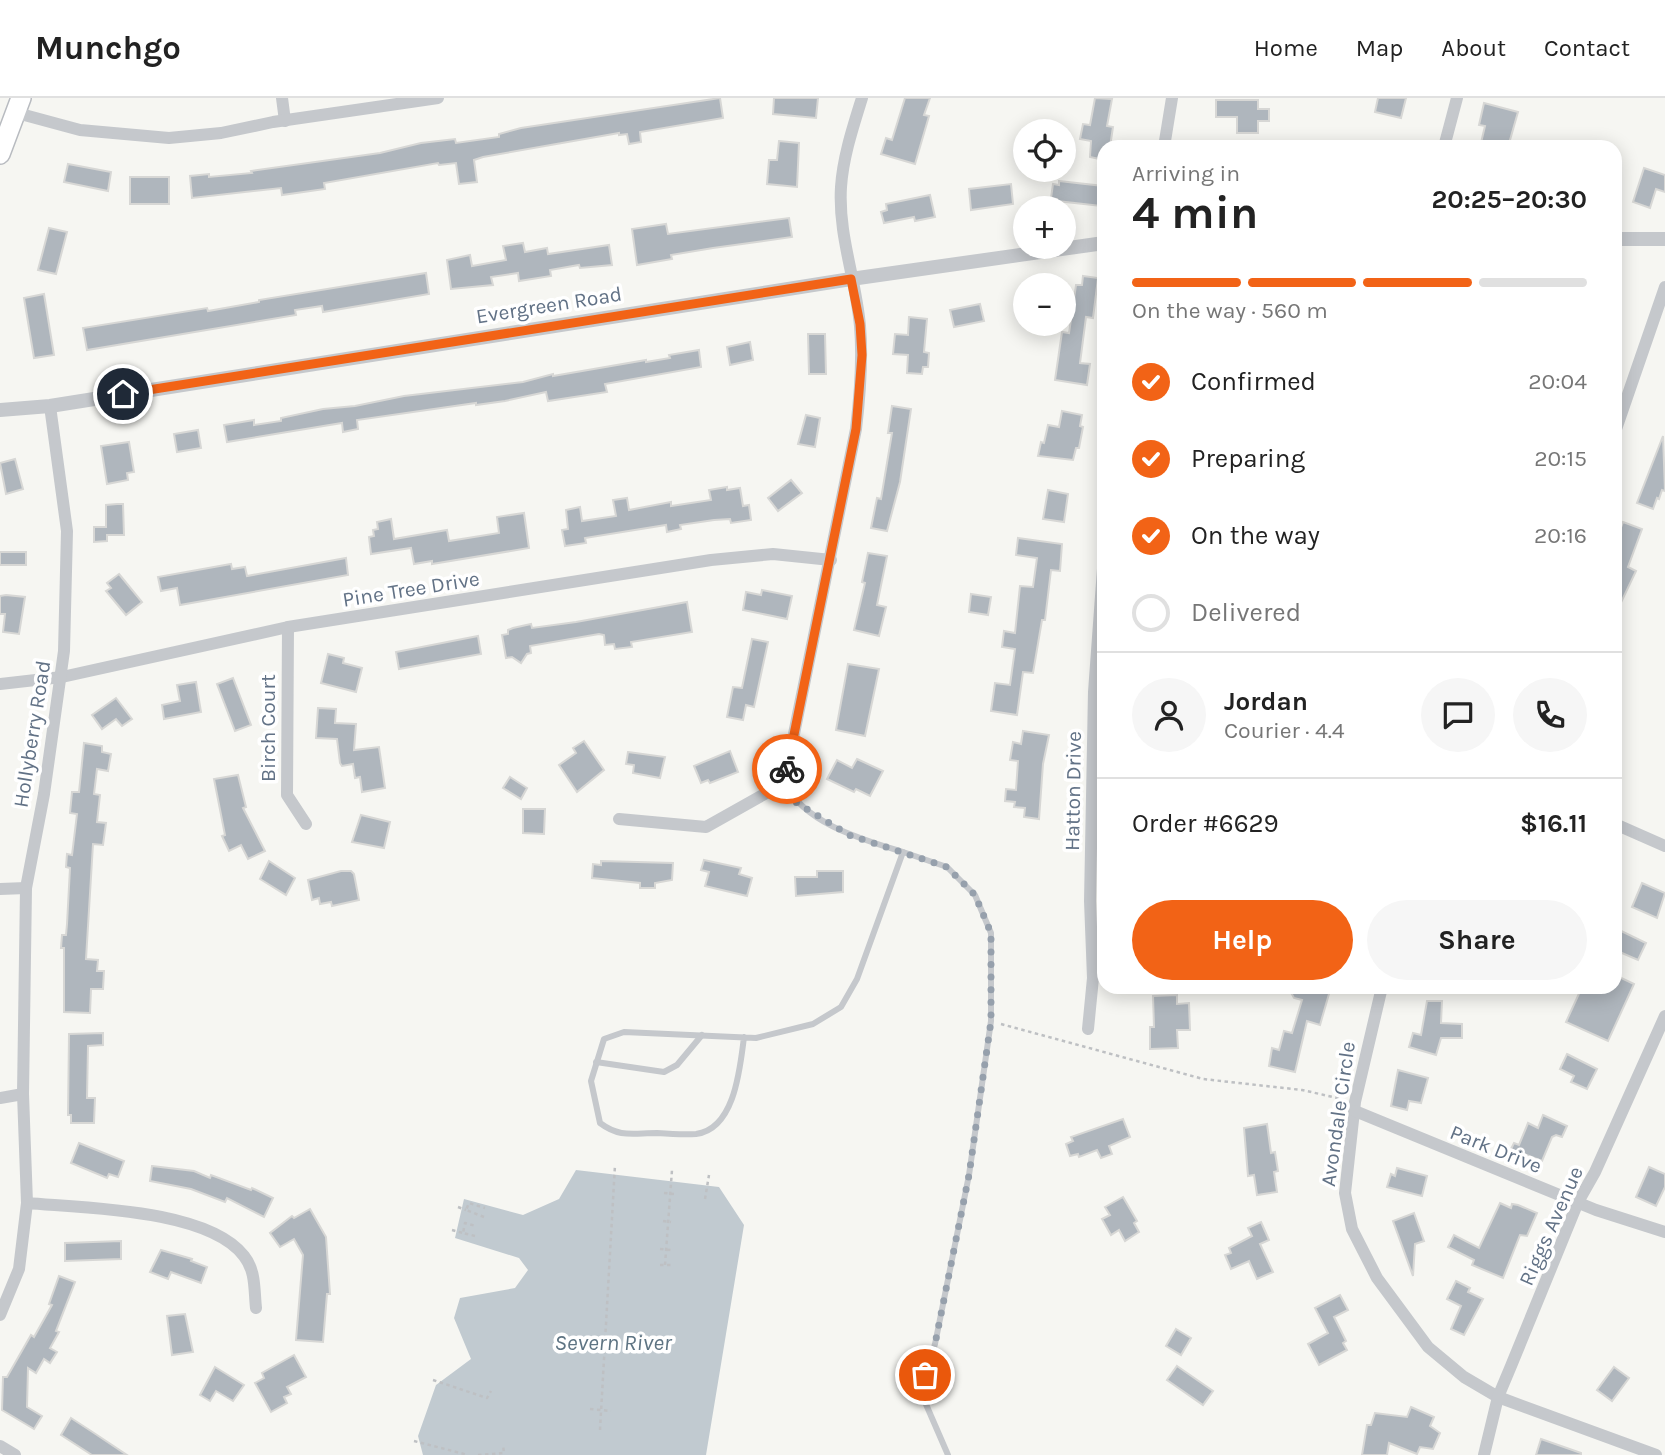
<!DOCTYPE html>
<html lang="en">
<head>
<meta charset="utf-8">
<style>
  body { margin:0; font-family:Karla,sans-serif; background:#f6f6f6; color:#222; height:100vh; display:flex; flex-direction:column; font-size:26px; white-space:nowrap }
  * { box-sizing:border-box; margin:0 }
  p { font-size:23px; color:#767676 }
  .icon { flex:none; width:38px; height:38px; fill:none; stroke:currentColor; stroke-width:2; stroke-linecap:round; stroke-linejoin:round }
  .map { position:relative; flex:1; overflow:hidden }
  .details { position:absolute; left:1097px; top:42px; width:525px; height:854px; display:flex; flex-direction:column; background:#fff; border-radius:21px; box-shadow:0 4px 18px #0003 }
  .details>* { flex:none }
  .tools { position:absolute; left:1013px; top:21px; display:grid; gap:14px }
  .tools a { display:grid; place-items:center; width:63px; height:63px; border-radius:50%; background:#fff; box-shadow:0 4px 18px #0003; font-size:35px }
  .pin { position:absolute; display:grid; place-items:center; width:60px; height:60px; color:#fff; margin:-30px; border:4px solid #fff; border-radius:50%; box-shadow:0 2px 7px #0007 }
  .courier { position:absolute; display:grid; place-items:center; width:70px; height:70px; margin:-35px; border:5px solid #f26316; border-radius:50%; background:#fff; color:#222; box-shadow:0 2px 9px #0007 }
  .headline em { font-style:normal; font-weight:700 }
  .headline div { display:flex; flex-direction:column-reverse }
  .headline { display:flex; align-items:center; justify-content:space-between; height:119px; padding:0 35px }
  h1 { font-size:46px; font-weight:700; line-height:52px }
  .bar { display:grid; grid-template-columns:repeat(4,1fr); gap:10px 7px; align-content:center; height:84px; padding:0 35px }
  .bar i { height:9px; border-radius:5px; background:#e0e0e0 }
  .bar .active { background:#f26316 }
  .bar p { grid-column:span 4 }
  .line { display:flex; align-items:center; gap:18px; padding:0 35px; border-top:2px solid #e0e0e0 }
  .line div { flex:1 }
  .round { display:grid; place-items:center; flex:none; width:74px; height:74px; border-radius:37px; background:#f6f6f6 }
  ol { padding:0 35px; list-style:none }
  li { display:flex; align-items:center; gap:21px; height:77px }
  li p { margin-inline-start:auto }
  li .icon { padding:7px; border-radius:50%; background:#f26316; color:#fff; stroke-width:4 }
  li:last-child { color:#767676 }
  li i { width:38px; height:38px; border:4px solid #e0e0e0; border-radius:50% }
  .button { display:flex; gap:14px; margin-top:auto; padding:14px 35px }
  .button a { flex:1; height:80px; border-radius:42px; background:#f26316; color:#fff; font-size:28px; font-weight:700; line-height:80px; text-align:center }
  .button a+a { background:#f6f6f6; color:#222 }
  header { display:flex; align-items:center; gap:42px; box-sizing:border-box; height:98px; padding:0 35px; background:#fff; border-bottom:2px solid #e0e0e0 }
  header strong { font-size:33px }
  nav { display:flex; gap:38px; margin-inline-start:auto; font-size:24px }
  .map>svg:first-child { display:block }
  .water { fill:#c1cad0 }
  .building { fill:#afb6bd; stroke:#d7d7d5; stroke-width:2 }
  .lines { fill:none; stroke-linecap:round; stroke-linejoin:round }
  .primary-casing { stroke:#b8bbc0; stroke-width:22 }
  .path { stroke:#bec0c3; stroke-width:2.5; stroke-dasharray:3.5 3.5; stroke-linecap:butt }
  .service { stroke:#c5c8cc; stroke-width:6 }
  .minor { stroke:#c5c8cc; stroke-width:12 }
  .tertiary { stroke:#c5c8cc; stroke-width:14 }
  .primary { stroke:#fff; stroke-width:19 }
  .done { stroke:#96a0ac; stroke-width:7; stroke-dasharray:0 12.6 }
  .route { stroke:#f26316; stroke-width:9 }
  .labels { text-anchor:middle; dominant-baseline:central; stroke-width:7; stroke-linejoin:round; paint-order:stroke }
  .street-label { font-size:21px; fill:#627286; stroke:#fff }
  .water-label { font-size:23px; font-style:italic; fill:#5e7483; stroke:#fff }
</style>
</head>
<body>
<header>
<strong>Munchgo</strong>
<nav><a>Home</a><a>Map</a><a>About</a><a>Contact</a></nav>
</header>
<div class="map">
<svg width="1665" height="1357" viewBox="0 0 1665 1357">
  <rect width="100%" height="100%" fill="#f6f6f2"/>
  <path class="water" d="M576 1072 719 1089 744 1127 706 1357H423L418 1338 436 1287 471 1261 454 1220 460 1200 515 1190 528 1172 519 1160 455 1140 464 1101 523 1117 559 1101Z"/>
  <g class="building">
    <path d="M720 0 723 20 640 34 641 44 629 46 627 36 619 37V35L483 59 474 62 477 84 459 86 456 65 439 67 438 65 324 85 325 91 282 97 281 90 192 100 190 78 209 76V79L252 75 251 73 380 55 421 45 455 41 456 45 499 39V36L521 30Z"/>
    <path d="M774 0H818L816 20 773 16Z"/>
    <path d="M905 0H930L924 17 929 18 915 66 881 56 886 40 892 42Z"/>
    <path d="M1095 0 1112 1 1107 28 1113 29 1110 49H1104V62L1090 59 1091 43 1080 41 1083 26 1090 27Z"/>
    <path d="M1378 0H1406L1401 20 1375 14Z"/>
    <path d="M1216 2H1258V11H1269V23H1258V35H1237V19H1216Z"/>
    <path d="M1484 5 1518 14 1508 49H1480L1485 28 1479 27Z"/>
    <path d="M779 43 799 45 797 89 767 86 769 62H777Z"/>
    <path d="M68 66 111 74 108 93 64 84Z"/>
    <path d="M1644 70 1665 77V94L1656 91 1650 110 1633 104Z"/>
    <rect x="130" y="79" width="39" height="27"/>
    <path d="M1059 83 1103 88 1101 108 1057 103V101L1051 100 1053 86 1059 87Z"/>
    <path d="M1011 86 1013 106 971 112 969 91Z"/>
    <path d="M930 97 935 119 915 123 914 119 884 125 881 114 887 112 886 106Z"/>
    <path d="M789 120 792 139 713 150 671 157 672 161 637 167 632 131 666 126 668 136Z"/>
    <path d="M49 130 67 134 56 176 38 172Z"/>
    <path d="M523 145 525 154 547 150 548 156 609 147 612 167 580 170 579 167 550 172 551 178 519 183 518 175 491 179 493 187 451 191 447 162 470 157 472 168 506 162 503 148Z"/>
    <path d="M426 175 429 196 323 214 322 208 295 212 296 217 87 252 83 230 207 210 208 213 259 204V202Z"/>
    <path d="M1083 178 1098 180 1093 220 1086 219 1080 265 1090 266 1087 287 1055 282 1062 234 1069 235 1076 187H1082Z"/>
    <path d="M44 196 54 257 34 260 24 200Z"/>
    <path d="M980 206 984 223 954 229 950 212Z"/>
    <path d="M909 219 927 221 924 254 929 255 928 269H923L922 276 907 275 908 257 893 256 895 236 908 237Z"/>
    <path d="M808 236H825L826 276H809Z"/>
    <path d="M750 244 753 262 730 267 727 249Z"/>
    <path d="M699 252 701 269 605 286 607 294 548 303 546 294 505 303 476 307V305L357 322 358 331 343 334 342 325 227 344 224 327 254 322V327L281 323V320L323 311 355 308 404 298 523 284 553 276V278L646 262V264L670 260 669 257Z"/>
    <path d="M892 308 911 311 900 384 887 433 871 430 877 400 881 401 892 335H888Z"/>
    <path d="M1062 313 1082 317 1080 328 1083 329 1079 350H1076L1073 362 1038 358 1041 344 1044 345 1048 327 1059 329Z"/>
    <path d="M806 317 820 320 815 349 798 346Z"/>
    <path d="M198 332 201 350 177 354 174 336Z"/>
    <path d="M1663 338 1665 393 1662 392 1659 401 1657 400 1653 411 1637 405Z"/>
    <path d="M129 344 134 374 127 375 128 382 107 386 101 348Z"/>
    <path d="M15 361 23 391 6 396 0 365Z"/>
    <path d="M791 382 802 395 778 413 768 400Z"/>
    <path d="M727 389V392L740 390 743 408 749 407 751 422 731 425 730 421 714 422 680 427 681 431 667 434 666 427 585 440 586 445 565 448 562 432 568 431 566 412 580 409 582 423 616 418 613 402 627 400 629 412 671 404V408L711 402 709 392Z"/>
    <path d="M1048 392 1068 396 1064 424 1043 421Z"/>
    <path d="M117 406H123L124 437H107V443L94 444V429H106V407Z"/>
    <path d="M524 415 529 450 432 466V463L414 466 411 450 371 456 369 439 374 438 373 432 378 431 377 424 391 421 394 441 447 432 449 443 499 435 497 419Z"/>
    <path d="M1623 424 1642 431 1628 469 1636 473 1616 515 1615 446Z"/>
    <path d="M1018 440 1062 446 1060 473 1051 472 1045 522H1042L1033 575 1023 574 1017 617 991 613 995 585 1010 587 1015 551 1002 549 1004 533 1015 535 1020 488 1033 489 1037 460 1016 457Z"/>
    <rect x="0" y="454" width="26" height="13"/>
    <path d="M868 455 887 458 877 507 886 509 879 538 854 532 865 485 862 484Z"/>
    <path d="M346 460 348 477 180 507 177 490 161 493 158 479 231 466 232 471 245 469 247 478Z"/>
    <path d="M119 476 142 504 126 517 106 493 111 490 107 485Z"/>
    <path d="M762 492 792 498 787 521 743 512 746 494 761 497Z"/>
    <path d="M971 496 991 499 988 517 969 514Z"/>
    <path d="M6 497 25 499 19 536 3 534 5 516H0V498Z"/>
    <path d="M687 504 692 534 631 544 632 549 615 551 614 546 605 547 604 537 599 536 530 548 531 555 527 556 521 565 512 559 506 560 502 537 508 536V532L513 530 531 526 532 530 576 524Z"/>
    <path d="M478 538 481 556 399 571 396 554Z"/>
    <path d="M752 541 768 544 754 609 746 607 743 622 727 619 733 589 742 590Z"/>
    <path d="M328 556 344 560 343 565 362 570 356 594 321 585Z"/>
    <path d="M848 566 879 571 865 638 836 632Z"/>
    <path d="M233 580 251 627 235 633 217 586Z"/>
    <path d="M196 584 201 614 164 621 162 607 180 603 177 587Z"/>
    <path d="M116 600 132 621 122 628 116 621 102 631 92 617Z"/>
    <path d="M318 610 336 611 335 625 356 626 354 652 379 649 385 690 362 694 360 679 355 680 353 666 342 668 340 665 337 641 316 640Z"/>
    <path d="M1023 633 1049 637 1043 666 1039 721 1024 719 1025 710 1014 709 1015 704 1005 703 1006 691 1016 692 1018 663 1010 662 1013 644 1021 646Z"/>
    <path d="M584 643 604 672 577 694 559 667 576 655 573 650Z"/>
    <path d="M84 645 102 648V654L111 656 108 673 97 671 94 696 100 697 97 724 106 725 103 747 93 746 86 861 98 862 97 873H104L103 891H91L90 915 64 914V850H61L62 837H66L67 826 70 770 66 769 67 756 72 757 77 716 70 715 72 694H79Z"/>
    <path d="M730 653 738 674 710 685 708 682 701 685 694 668Z"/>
    <path d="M628 654 665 659 660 680 633 675 634 667 626 666Z"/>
    <path d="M857 661 883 673 870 698 856 691 854 694 827 681 837 662 852 670Z"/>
    <path d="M238 677 246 709 243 710 265 753 248 761 241 747 229 753 222 738 225 737 214 681Z"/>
    <path d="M510 679 527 690 521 701 503 690Z"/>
    <path d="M523 711H545L544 736 523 735Z"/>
    <path d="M361 717 390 724 384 750 352 744Z"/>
    <path d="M704 762 741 770 739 776 752 780 747 798 705 788 709 774 701 772Z"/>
    <path d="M269 763 295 780 286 797 260 781Z"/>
    <path d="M601 763 673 765 672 782 655 785V790H640V785L592 780 593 766 601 767Z"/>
    <path d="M341 773H351L354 776 359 802 332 808 331 804 320 806 319 800 312 802 308 782Z"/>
    <path d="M817 773H843V794L796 798 795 779H817Z"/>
    <path d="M1642 785 1665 795 1657 820 1632 809Z"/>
    <path d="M1615 830 1646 845 1638 862 1615 852Z"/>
    <path d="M1615 877 1634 886 1608 943 1566 924 1582 889H1615Z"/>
    <path d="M1288 889H1331L1320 927 1307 923 1295 974 1269 968 1272 950 1279 952 1284 933 1292 935 1302 902 1294 900Z"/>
    <path d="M1177 897V906L1189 905 1190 932H1177L1178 950 1150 951V929H1154L1153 898Z"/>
    <path d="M1427 903H1442L1441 925 1462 926V940H1441L1436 957 1409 949 1413 935 1421 937Z"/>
    <path d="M103 935V947L88 948 87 1000H95L94 1025H71V1017H68L69 936Z"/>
    <path d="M1567 956 1597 971 1587 991 1571 984 1574 978 1560 971Z"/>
    <path d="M1398 972 1428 980 1421 1005 1409 1003 1407 1012 1391 1008Z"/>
    <path d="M1543 1017 1567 1028 1562 1039 1556 1037 1552 1039 1542 1063 1524 1056 1520 1064 1507 1059 1514 1045 1519 1047 1528 1025 1538 1030Z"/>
    <path d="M1123 1021 1130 1039 1109 1048 1112 1056 1101 1060 1097 1052 1079 1059 1078 1056 1070 1058 1066 1046 1073 1043 1071 1039Z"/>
    <path d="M1267 1026 1271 1055 1275 1054 1278 1073 1274 1074 1277 1094 1257 1097 1254 1077 1248 1078 1244 1030Z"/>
    <path d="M79 1045 124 1063 118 1079 109 1076 107 1080 71 1065Z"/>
    <path d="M152 1068 194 1073 210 1080 211 1077 251 1092 252 1090 273 1100 264 1119 227 1100 225 1104 191 1091 150 1083Z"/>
    <path d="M1649 1069 1665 1076V1089L1656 1108 1636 1099Z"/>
    <path d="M1397 1070 1427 1078 1422 1098 1387 1089 1391 1076 1395 1078Z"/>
    <path d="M1123 1099 1137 1123 1134 1125 1139 1134 1125 1143 1119 1132 1111 1137 1102 1121 1110 1117 1105 1109Z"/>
    <path d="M1500 1105 1511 1110 1512 1106 1518 1107 1537 1115 1527 1138 1520 1137 1503 1180 1472 1167 1474 1162 1448 1149 1454 1137 1479 1150Z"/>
    <path d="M310 1111 326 1139 330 1196H327L323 1244 296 1242 303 1157 294 1141 280 1149 270 1135 292 1118 294 1120Z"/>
    <path d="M1414 1115 1424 1143 1415 1146 1413 1178 1393 1123Z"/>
    <path d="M1261 1124 1269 1142 1260 1146 1273 1174 1257 1181 1249 1163 1231 1171 1225 1157 1231 1155 1229 1150 1252 1138 1248 1130Z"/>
    <path d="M121 1143V1161L65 1163V1145Z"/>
    <path d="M161 1152 192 1161 191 1163 207 1169 201 1185 171 1174 168 1181 150 1174Z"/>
    <path d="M59 1178 75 1184 56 1233 59 1234 50 1250 57 1254 50 1265 44 1261 36 1275 28 1270 27 1309 42 1318 34 1331 2 1312 3 1279H7L31 1237 34 1239 52 1207 49 1206Z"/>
    <path d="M1456 1183 1470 1190 1468 1194 1483 1201 1464 1237 1451 1231 1461 1208 1447 1201Z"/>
    <path d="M1340 1197 1348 1212 1334 1219 1346 1243 1343 1245 1347 1252 1319 1267 1308 1246 1328 1235 1315 1210Z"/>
    <path d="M185 1216 193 1254 172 1257 167 1218Z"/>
    <path d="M1176 1231 1191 1240 1181 1257 1166 1248Z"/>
    <path d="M294 1257 306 1279 287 1289 291 1296 284 1299 287 1305 271 1314 255 1285 264 1280 262 1275Z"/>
    <path d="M1177 1268 1213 1293 1203 1307 1167 1282Z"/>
    <path d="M215 1269 244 1287 233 1303 216 1293 210 1303 200 1297Z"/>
    <path d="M1614 1269 1629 1280 1612 1303 1597 1292Z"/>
    <path d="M1411 1309 1434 1319 1430 1328 1440 1335 1433 1351 1420 1349 1417 1356 1389 1345 1387 1357H1362L1367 1327H1371L1375 1315 1407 1319Z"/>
    <path d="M71 1320 94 1335 127 1357H92L61 1337Z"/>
    <path d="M1541 1341 1581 1355V1357H1536Z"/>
  </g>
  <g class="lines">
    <g class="primary-casing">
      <path id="primary" d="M0 56 21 0"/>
    </g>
    <g class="path">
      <path d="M1001 926 1203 981 1302 992 1342 1001"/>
      <path d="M664 1095 674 1096"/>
      <path d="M705 1101 709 1077"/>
      <path d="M458 1109 466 1112"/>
      <path d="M484 1119 466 1112 469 1105 485 1110"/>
      <path d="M663 1123 671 1124"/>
      <path d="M452 1132 463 1135"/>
      <path d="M475 1138 463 1135 465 1125 476 1128"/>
      <path d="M660 1151 671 1152"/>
      <path d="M660 1167H671"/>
      <path d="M665 1167 672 1072"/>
      <path d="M433 1282 487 1300 491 1293"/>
      <path d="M590 1311 611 1313"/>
      <path d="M600 1332 615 1067"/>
      <path d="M414 1343 468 1357"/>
      <path d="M478 1357 504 1355 503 1347"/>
    </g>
    <g class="service">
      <path d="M903 754 947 769 975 797 991 835V923L969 1077 935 1246 925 1277V1304L948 1357"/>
      <path d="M744 939C740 970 735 1031 696 1036 683 1037 670 1036 657 1035 633 1035 620 1040 600 1025L591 983 604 941 624 934 756 940 813 926 841 909 857 881 903 754C861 741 806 726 784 685"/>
      <path d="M596 964 664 974 677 967 702 937"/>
    </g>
    <g class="minor">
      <path d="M282 0 285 23"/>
      <path d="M17 15 80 32 169 40 221 35 273 24 438 0"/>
      <path d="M1164 49 1172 0"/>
      <path d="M1444 49 1457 0"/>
      <path d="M1615 334 1665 189"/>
      <path d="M288 529 287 697 306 726"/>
      <path d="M0 586 62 579 288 529 711 462 773 456 831 462"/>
      <path d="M619 721 706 729 784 685 856 331C860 297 863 262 860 228 856 181 838 137 841 89 843 59 853 29 862 0"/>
      <path d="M1615 726 1665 748"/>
      <path d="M0 791 26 790"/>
      <path d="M1382 889 1355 1004 1345 1095 1352 1131 1377 1180 1428 1249 1464 1279 1498 1299 1656 1357"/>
      <path d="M1088 931 1093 880 1090 803 1094 594 1104 457"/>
      <path d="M0 1000 23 996"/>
      <path d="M1355 1013 1596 1112 1665 1134"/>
      <path d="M27 1105C84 1110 208 1111 244 1158 256 1173 254 1192 256 1210"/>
      <path d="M0 1217 19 1171 27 1105 23 996 26 790 44 696 64 553 67 433 50 308"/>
      <path d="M0 1348 15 1357"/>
      <path d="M1484 1357 1498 1299 1511 1268 1578 1104 1595 1074 1665 918"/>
    </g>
    <g class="tertiary">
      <path d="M1615 141H1665"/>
      <path d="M0 312 50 308 851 181 1104 145"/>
    </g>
    <use href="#primary" class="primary"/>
  </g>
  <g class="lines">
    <path class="done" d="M787 671 784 685 794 703 849 737 947 769 975 797 991 835V923L969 1077 935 1246 925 1277"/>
    <path class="route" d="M123 296 851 181 860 226 862 257 856 331 787 671"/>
  </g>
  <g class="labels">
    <g class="street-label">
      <text transform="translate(549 207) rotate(-9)">Evergreen Road</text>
      <text transform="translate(411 491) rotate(-9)">Pine Tree Drive</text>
      <text transform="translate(268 630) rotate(-90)">Birch Court</text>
      <text transform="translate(32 636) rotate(-81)">Hollyberry Road</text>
      <text transform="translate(1073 693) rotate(-89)">Hatton Drive</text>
      <text transform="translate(1338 1016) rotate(-82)">Avondale Circle</text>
      <text transform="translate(1496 1051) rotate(22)">Park Drive</text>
      <text transform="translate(1551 1128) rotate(-66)">Riggs Avenue</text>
    </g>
    <g class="water-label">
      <text x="613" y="1244">Severn River</text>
    </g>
  </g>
</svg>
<div class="tools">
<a><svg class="icon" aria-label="locate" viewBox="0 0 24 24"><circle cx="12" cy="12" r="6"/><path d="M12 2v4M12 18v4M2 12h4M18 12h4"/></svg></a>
<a>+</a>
<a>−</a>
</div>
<div class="pin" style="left:925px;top:1277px;background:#ea580c"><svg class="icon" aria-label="bag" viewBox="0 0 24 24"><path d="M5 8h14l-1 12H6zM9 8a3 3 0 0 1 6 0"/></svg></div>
<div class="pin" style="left:123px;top:296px;background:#1f2937"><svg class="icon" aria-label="home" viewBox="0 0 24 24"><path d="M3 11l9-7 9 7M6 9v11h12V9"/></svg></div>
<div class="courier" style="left:787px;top:671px"><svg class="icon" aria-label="bike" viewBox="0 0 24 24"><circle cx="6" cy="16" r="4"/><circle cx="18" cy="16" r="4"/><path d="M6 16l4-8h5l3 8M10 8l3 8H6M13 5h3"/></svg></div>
<section class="details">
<div class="headline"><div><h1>4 min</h1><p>Arriving in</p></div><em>20:25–20:30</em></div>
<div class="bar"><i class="active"></i><i class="active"></i><i class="active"></i><i></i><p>On the way · 560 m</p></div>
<ol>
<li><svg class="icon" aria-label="check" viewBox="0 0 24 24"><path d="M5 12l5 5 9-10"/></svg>Confirmed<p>20:04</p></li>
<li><svg class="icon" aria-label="check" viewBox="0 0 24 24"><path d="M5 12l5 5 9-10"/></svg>Preparing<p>20:15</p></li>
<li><svg class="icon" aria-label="check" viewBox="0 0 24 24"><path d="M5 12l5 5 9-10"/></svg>On the way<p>20:16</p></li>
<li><i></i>Delivered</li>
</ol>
<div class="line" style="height:126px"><a class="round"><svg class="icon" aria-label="person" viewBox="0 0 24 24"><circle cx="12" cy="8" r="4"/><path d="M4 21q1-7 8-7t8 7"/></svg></a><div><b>Jordan</b><p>Courier · 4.4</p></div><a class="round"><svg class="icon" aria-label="chat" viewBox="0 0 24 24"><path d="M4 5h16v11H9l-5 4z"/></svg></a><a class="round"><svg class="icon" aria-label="phone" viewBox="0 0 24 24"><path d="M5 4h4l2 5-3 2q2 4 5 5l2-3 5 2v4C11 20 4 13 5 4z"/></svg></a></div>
<div class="line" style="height:91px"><div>Order #6629</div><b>$16.11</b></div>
<div class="button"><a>Help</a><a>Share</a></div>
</section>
</div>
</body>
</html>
